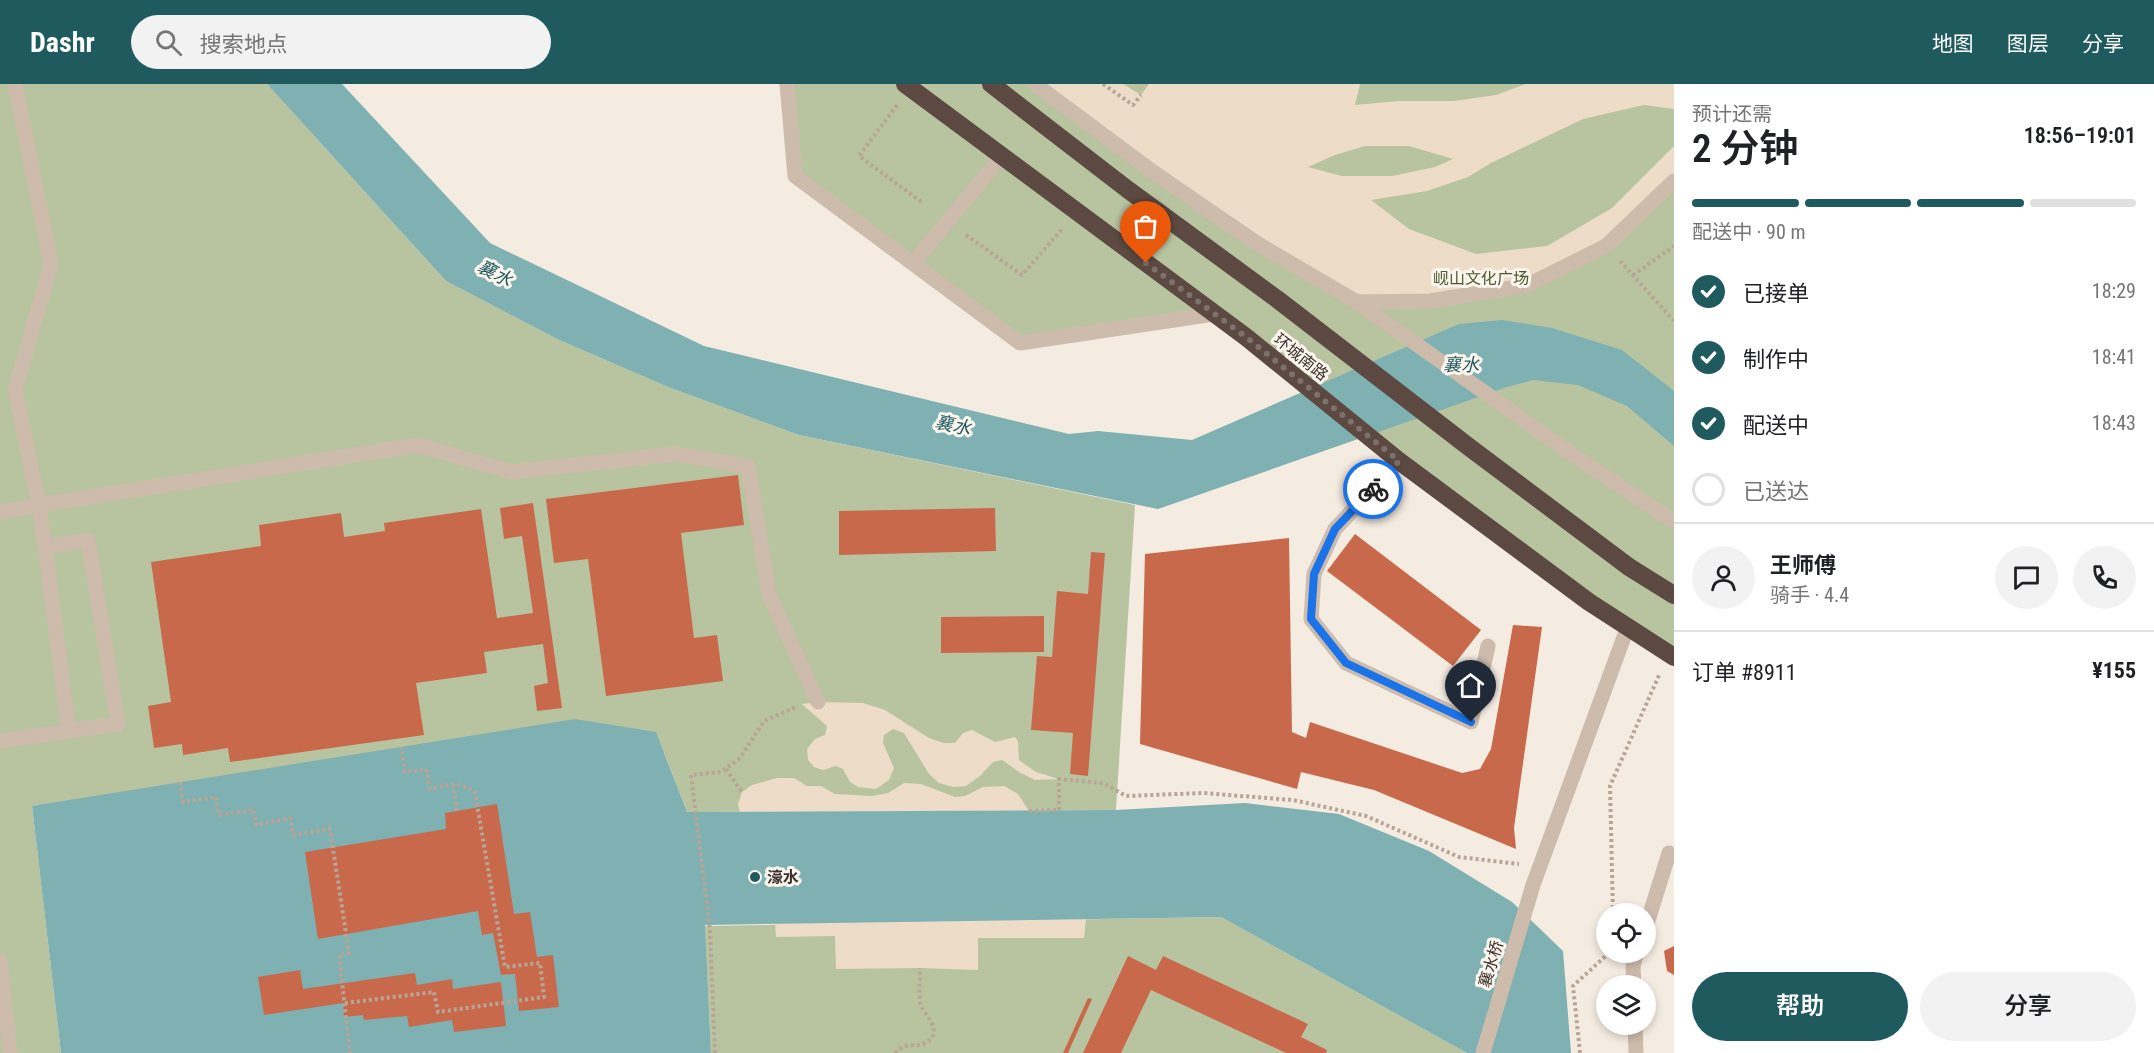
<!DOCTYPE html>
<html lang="zh">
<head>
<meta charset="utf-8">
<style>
  body { margin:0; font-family:"Roboto Condensed","Noto Sans SC",sans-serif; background:#f2f2f2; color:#202124; height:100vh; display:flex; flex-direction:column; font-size:22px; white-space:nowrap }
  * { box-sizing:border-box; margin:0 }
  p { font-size:20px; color:#757577 }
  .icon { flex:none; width:33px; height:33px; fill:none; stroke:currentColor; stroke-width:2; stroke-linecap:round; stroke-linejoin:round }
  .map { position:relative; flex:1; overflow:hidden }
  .drawer { display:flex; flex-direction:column; background:#fff; width:480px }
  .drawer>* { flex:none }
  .fabs { position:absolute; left:1596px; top:819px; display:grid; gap:12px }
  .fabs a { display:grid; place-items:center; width:60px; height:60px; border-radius:50%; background:#fff; box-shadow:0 3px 9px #0003; font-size:30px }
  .pin { position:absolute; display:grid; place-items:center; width:51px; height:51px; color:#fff; margin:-62px -26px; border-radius:50% 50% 50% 0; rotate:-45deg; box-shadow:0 0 6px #0007 }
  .pin .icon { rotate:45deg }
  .courier { position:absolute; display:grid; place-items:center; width:60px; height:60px; margin:-30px; border:4px solid #1a73e8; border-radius:50%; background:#fff; color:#222; box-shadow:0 2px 8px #0007 }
  .summary em { font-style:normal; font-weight:600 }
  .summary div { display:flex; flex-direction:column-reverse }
  .summary { display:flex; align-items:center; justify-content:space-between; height:102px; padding:0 18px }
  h1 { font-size:39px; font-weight:600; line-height:45px }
  .bar { display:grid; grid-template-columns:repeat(4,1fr); gap:9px 6px; align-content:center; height:72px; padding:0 18px }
  .bar i { height:8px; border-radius:4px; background:#e0e0e0 }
  .bar .selected { background:#1f5a5e }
  .bar p { grid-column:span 4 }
  .line { display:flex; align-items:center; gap:15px; padding:0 18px; border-top:2px solid #e0e0e0 }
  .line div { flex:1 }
  .round { display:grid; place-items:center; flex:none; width:63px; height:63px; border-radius:32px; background:#f2f2f2 }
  ol { padding:0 18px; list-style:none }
  li { display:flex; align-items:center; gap:18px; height:66px }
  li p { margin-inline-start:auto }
  li .icon { padding:6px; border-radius:50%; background:#1f5a5e; color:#fff; stroke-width:4 }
  li:last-child { color:#757577 }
  li i { width:33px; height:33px; border:3px solid #e0e0e0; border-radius:50% }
  .button { display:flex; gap:12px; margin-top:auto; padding:12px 18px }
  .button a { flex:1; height:69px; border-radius:36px; background:#1f5a5e; color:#fff; font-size:24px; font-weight:600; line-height:69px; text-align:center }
  .button a+a { background:#f2f2f2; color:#202124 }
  header { display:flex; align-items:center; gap:36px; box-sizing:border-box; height:84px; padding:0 30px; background:#1f5a5e; color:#fff }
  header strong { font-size:28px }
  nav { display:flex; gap:33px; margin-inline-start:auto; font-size:21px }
  .search { width:420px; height:54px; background:#f2f2f2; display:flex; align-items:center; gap:15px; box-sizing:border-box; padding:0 21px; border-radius:33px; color:#757577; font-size:22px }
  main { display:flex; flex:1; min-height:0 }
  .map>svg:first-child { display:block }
  .green { fill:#b8c4a0 }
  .plaza { fill:#ecdcc8; fill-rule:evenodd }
  .water { fill:#7fb0b2 }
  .building { fill:#c8694b }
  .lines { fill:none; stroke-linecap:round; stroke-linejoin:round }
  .path { stroke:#b9a596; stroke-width:4; stroke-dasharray:3 3; stroke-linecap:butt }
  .lane { stroke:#cdbbac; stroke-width:15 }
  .street { stroke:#cdbbac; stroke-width:15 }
  .highway { stroke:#5c4a42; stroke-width:18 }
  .done { stroke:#7c716b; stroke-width:6; stroke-dasharray:0 10.8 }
  .route { stroke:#1a73e8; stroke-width:8 }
  .poi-dot { fill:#1f5a5e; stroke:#fbf5ee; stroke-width:2 }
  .labels { text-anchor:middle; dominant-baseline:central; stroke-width:6; stroke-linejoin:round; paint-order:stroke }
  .park-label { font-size:16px; fill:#4a5a2e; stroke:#fbf5ee }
  .street-label { font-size:16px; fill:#3b302b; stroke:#fbf5ee }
  .poi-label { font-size:16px; font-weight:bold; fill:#3b302b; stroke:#fbf5ee; text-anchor:start }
  .water-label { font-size:18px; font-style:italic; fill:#1f5a5e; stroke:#fbf5ee }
</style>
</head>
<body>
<header>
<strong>Dashr</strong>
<div class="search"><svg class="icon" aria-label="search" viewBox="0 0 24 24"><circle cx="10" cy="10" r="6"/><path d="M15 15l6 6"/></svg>搜索地点</div>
<nav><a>地图</a><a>图层</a><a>分享</a></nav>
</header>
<main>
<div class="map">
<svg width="1674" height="969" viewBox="0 0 1674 969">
  <rect width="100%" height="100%" fill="#f4ebe1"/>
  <g class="green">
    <path d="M0 0H267L446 197 557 255 668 303 799 351 1135 421 1116 726 687 728 664 668 32 722 61 969H0Z"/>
    <path d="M787 0H1674V573L1214 230 1020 259 795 92Z"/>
    <path d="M1221 833 1467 969H711L705 842Z"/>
  </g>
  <g class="plaza">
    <path d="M1035 0H1123L1141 11 1149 0H1360L1355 21 1399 17H1454L1496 11 1526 0H1674V25L1644 21 1583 35 1491 79 1468 93 1427 107 1371 116 1409 145 1476 170 1547 162 1612 124 1674 62V99L1606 162 1528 201 1357 218ZM1365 62H1409L1453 75 1435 83 1392 92H1342L1308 83 1335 71Z"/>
    <path d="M818 618 863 619 885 626 929 654 944 659H955L963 649 972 646 995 658 1015 653 1018 657 1019 676 1036 688 1059 695 1035 696 1019 688 1002 676 993 678 980 692 966 702 953 703 939 699 929 690 904 649 893 645 884 651 883 659 894 684 889 696 876 705 858 703 850 698 843 685 836 682 823 686 814 683 808 676 807 665 815 655 825 651 827 642 802 620Z"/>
    <path d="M777 694H794L807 702H821L835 710 872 712 888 709 904 699 921 700 955 713 965 712 983 703 1004 702 1018 710 1029 727 740 728 738 720 742 708 752 701Z"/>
    <path d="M1086 835 1084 854H978V886L920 884 836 885 835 852 776 853 775 839Z"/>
  </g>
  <g class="water">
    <path d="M267 0H342L490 159 704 262 1069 350 1098 347 1192 356 1459 240 1502 236 1552 244 1622 266 1674 307V362L1627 322 1578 301 1533 296 1507 303 1158 425 799 351 668 303 557 255 446 197Z"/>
    <path d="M575 635 656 648 687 728 1116 726 1245 719 1339 730 1429 767 1512 818 1563 867 1571 969H1467L1221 833 705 841 711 969H61L32 722Z"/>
  </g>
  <g class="building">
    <path d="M738 391 744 441 681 449 694 554 717 551 723 597 606 612 588 475 554 479 546 415Z"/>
    <path d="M533 419 562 624 537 627 534 602 548 599 543 560 484 568 487 589 416 599 424 651 230 678 228 664 183 671 182 660 154 664 148 622 171 618 151 478 261 462 259 441 341 429 344 453 385 447 384 439 481 425 497 534 533 529 522 452 504 455 500 424Z"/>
    <path d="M995 424 996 467 839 471V427Z"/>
    <path d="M1355 450 1481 546 1453 582 1327 487Z"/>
    <path d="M1289 454 1292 648 1306 654 1310 638 1462 689 1480 685 1491 665 1513 541 1542 543 1514 744 1516 765 1374 706 1301 688 1297 705 1140 660 1145 470Z"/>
    <path d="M1091 468 1105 469 1088 692 1070 690 1073 649 1031 646 1037 572 1052 573 1057 507 1088 510Z"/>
    <path d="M1044 532V568L941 569V533Z"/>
    <path d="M497 720 514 830 530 828 537 873 553 871 559 923 519 927 515 890 501 891 493 849 482 851 478 827 318 855 305 768 446 745 445 729Z"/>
    <path d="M1674 862V891L1667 887 1664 867Z"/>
    <path d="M1128 872 1156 886 1163 872 1308 940 1301 953 1327 966 1326 969H1286L1151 906 1121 969H1083Z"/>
    <path d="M300 886 303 905 415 889 417 901 452 895 453 905 501 898 506 942 454 948 452 936 409 943 407 932 364 936 363 931 344 933 343 919 264 931 258 893Z"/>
    <path d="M1088 914 1092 915 1068 969H1063Z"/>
  </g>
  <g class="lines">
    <g class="path">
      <path d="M1103 0 1133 21 1141 11"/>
      <path d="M897 21 859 72 923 119"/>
      <path d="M966 151 1022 191 1063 144"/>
      <path d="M1620 177 1674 237"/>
      <path d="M1633 191 1674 162"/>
      <path d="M726 685 742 708"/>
      <path d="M180 698 183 718 216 713 219 731 254 726 256 741 290 734 293 751 330 745 349 869 339 871 350 969"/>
      <path d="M453 700 457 727"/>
      <path d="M1029 727 1059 726V695L1103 699 1126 712 1203 709 1293 716 1366 732 1459 773 1519 780"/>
      <path d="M1613 830 1610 702 1660 589"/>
      <path d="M345 919 434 908 438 928 544 913 540 879 505 883 475 709C460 696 448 701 430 705L426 685 405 688 401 663"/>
      <path d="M715 969 710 846 691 691 721 688 740 674 764 637 798 622"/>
      <path d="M895 969C908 956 913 965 925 959 947 947 921 929 920 918 919 907 920 895 920 884"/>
      <path d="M1580 969 1573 902 1610 868"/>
    </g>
    <g class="lane">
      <path d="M15 0 51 180 15 306 39 421 418 361 511 388 676 370 748 382 769 511 818 618"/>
      <path d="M1399 377 1335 445 1314 490 1311 535 1346 579 1471 638 1488 562"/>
      <path d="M0 428 39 421 45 463 88 456 118 640 0 657"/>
      <path d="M45 463 69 647"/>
      <path d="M1646 843 1669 769"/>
      <path d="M0 877 10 969"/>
      <path d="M1634 902 1633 882 1637 868"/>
      <path d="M1635 940 1636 969"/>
    </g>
    <g class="street">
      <path d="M787 0 795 92 1020 259 1214 230"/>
      <path d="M1035 0 1153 88 1258 160 1357 218"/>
      <path d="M913 179 1002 72"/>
      <path d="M1358 219 1573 371 1674 438"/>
      <path d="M1358 219 1357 218 1430 217 1528 201 1606 162 1674 97"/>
      <path d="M1483 969 1533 801 1628 542"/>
    </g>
    <g class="highway">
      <path d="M905 0 1246 253 1399 377 1589 518 1674 573"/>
      <path d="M991 0 1127 105 1277 215 1469 363 1629 483 1674 511"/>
    </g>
  </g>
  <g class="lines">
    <path class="done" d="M1146 179 1246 253 1399 377 1373 405"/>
    <path class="route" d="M1373 405 1335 445 1314 490 1311 535 1346 579 1471 638"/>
  </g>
  <circle class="poi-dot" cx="755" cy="793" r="6"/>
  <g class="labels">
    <g class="park-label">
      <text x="1481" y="194">岘山文化广场</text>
    </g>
    <g class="street-label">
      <text transform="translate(1301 273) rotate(39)">环城南路</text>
      <text transform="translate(1491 880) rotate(-73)">襄水桥</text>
    </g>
    <g class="poi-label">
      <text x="767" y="793">濠水</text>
    </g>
    <g class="water-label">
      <text transform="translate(495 189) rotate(27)">襄水</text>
      <text x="1461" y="280">襄水</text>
      <text transform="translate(953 341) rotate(12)">襄水</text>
    </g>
  </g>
</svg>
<div class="fabs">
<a><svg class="icon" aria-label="locate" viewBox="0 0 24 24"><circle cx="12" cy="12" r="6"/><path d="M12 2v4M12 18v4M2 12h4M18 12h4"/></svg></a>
<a><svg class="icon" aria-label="layers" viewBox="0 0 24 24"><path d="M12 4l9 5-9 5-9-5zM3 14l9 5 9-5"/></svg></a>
</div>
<div class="pin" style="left:1146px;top:179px;background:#ea580c"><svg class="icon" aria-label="bag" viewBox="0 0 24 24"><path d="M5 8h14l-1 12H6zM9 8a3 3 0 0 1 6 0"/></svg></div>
<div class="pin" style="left:1471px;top:638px;background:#1f2937"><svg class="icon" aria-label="home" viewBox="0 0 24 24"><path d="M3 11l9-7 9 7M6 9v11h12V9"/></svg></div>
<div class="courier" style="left:1373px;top:405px"><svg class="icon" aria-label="bike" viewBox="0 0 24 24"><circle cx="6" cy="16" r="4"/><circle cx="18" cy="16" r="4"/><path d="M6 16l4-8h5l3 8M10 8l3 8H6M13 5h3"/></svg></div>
</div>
<section class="drawer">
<div class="summary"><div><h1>2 分钟</h1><p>预计还需</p></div><em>18:56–19:01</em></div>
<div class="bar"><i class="selected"></i><i class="selected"></i><i class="selected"></i><i></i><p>配送中 · 90 m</p></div>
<ol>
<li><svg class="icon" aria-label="check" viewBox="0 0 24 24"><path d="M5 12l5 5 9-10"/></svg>已接单<p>18:29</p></li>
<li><svg class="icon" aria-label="check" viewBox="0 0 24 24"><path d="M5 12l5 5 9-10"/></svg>制作中<p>18:41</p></li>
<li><svg class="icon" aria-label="check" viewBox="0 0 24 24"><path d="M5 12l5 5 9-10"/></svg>配送中<p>18:43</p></li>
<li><i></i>已送达</li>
</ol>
<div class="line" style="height:108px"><a class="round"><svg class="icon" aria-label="person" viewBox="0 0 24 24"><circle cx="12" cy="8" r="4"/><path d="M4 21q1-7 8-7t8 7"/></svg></a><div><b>王师傅</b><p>骑手 · 4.4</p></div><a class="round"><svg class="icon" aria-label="chat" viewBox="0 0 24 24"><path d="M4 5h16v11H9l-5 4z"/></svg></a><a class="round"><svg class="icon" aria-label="phone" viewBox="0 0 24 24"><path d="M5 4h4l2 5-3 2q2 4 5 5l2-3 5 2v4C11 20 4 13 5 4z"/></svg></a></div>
<div class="line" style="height:78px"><div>订单 #8911</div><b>¥155</b></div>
<div class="button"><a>帮助</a><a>分享</a></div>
</section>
</main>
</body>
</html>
